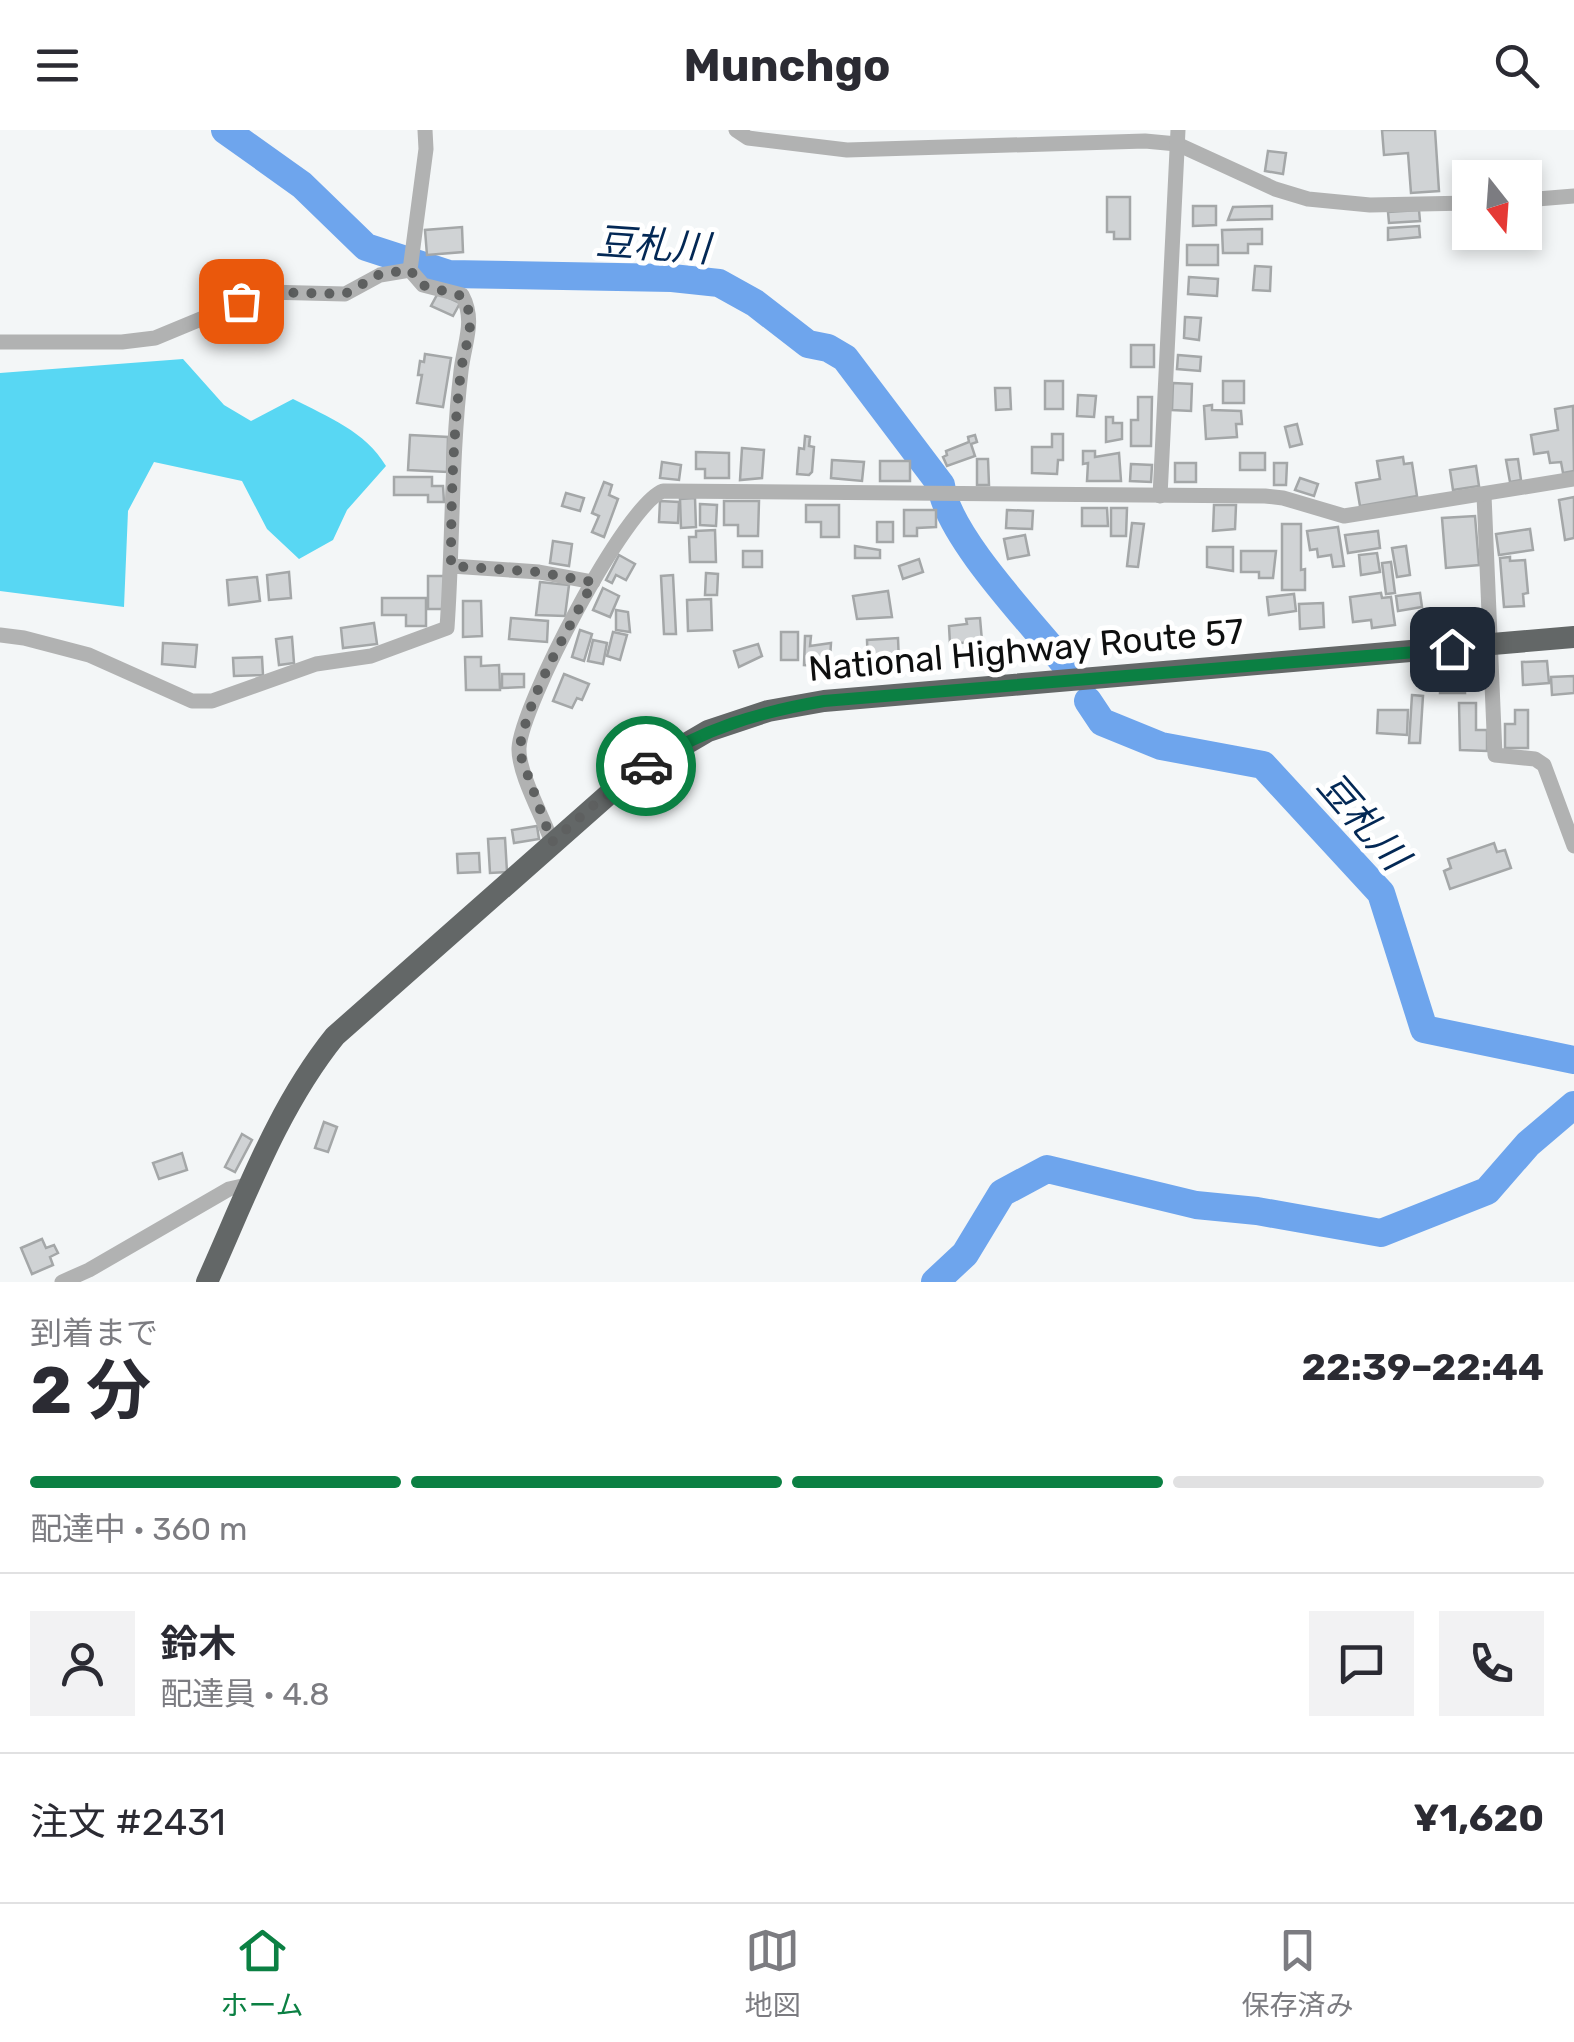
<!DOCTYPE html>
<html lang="ja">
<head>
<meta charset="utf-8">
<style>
  body { margin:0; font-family:Rubik,"Noto Sans JP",sans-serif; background:#f2f2f3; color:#2b2b33; height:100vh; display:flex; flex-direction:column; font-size:38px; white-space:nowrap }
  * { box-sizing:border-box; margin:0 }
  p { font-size:32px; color:#7c7c81 }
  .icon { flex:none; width:55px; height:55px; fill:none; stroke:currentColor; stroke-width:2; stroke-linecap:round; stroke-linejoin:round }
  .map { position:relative; height:1152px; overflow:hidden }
  .side { display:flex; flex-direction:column; background:#fff; flex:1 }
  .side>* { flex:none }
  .needle { width:65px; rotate:163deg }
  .tools { position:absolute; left:1452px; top:30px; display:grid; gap:20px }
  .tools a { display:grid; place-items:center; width:90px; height:90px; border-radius:0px; background:#fff; box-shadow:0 5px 15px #0003; font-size:50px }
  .pin { position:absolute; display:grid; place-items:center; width:85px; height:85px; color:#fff; margin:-42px; border-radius:20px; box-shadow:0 5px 15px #0006 }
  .courier { position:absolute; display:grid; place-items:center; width:100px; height:100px; margin:-50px; border:8px solid #0b8043; border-radius:50%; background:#fff; color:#222; box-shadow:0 2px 12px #0007 }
  .summary em { font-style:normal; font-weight:700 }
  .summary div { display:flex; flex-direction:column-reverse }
  .summary { display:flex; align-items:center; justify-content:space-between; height:170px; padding:0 30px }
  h1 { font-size:65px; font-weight:700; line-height:75px }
  .bar { display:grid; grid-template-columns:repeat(4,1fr); gap:15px 10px; align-content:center; height:120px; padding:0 30px }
  .bar i { height:12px; border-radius:8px; background:#e1e1e2 }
  .bar .active { background:#0b8043 }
  .bar p { grid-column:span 4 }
  .line { display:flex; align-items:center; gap:25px; padding:0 30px; border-top:2px solid #e1e1e2 }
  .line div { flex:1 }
  .round { display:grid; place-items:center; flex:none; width:105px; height:105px; border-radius:0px; background:#f2f2f3 }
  header { display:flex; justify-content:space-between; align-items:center; height:130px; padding:0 30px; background:#fff; font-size:45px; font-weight:700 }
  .dock { display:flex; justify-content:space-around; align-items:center; height:140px; border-top:2px solid #e1e1e2; background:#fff; font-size:28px; color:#7c7c81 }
  .dock a { display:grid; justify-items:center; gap:5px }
  .dock .active { color:#0b8043 }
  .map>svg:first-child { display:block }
  .green { fill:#58d7f3 }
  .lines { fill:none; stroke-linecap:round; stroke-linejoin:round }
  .river { stroke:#6ea5ed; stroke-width:28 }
  .building { fill:#d0d3d5; stroke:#a4a7a8; stroke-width:2.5 }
  .minor { stroke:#b1b2b2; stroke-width:15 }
  .highway { stroke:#636767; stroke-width:22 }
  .done { stroke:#5e6060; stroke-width:10; stroke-dasharray:0 18 }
  .route { stroke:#0b8043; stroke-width:12 }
  .labels { text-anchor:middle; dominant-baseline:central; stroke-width:10; stroke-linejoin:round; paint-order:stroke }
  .street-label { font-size:35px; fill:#0e0f0f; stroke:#fff }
  .water-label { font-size:38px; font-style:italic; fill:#032855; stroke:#fff }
</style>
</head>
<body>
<header><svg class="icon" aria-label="menu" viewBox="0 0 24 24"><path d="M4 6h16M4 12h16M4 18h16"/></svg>Munchgo<svg class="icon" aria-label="search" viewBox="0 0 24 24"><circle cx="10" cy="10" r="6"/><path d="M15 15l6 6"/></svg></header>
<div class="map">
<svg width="1574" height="1152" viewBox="0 0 1574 1152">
  <rect width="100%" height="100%" fill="#f3f6f7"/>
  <path class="green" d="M183 229 224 275 251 291 293 269C328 287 365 301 386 336L347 380 333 410 299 429 267 399 242 351 154 332 128 381 124 477 0 461V243Z"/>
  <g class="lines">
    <g class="river">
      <path d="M225 0 302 55 366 117 449 144 672 148 719 153 755 173 808 214 828 218 845 228 941 355C947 405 1030 491 1064 533"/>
      <path d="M1088 571 1102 592 1161 616 1263 635 1381 763 1424 899 1574 930"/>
      <path d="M935 1152 965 1124 1002 1063 1047 1039 1196 1075 1257 1081 1381 1103 1487 1061 1528 1014 1574 975"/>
    </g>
  </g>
  <g class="building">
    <path d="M1382 0H1435L1439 61 1411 63 1408 23 1384 25Z"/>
    <path d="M1268 21 1286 23 1283 44 1265 41Z"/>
    <path d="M1107 67H1130V109H1114V102H1107Z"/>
    <path d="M1193 76H1216V95L1193 96Z"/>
    <path d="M1272 76V89L1228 90 1233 77Z"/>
    <path d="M1419 80 1420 91 1389 93 1388 82Z"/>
    <path d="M1419 96 1420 107 1388 110V98Z"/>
    <path d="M462 97 463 122 427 125 425 100Z"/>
    <path d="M1262 99V114H1248V123H1223L1222 100Z"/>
    <rect x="1187" y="115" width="31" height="20"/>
    <path d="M1255 136 1271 137 1270 161 1253 160Z"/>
    <path d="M1189 147 1218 149 1217 166 1188 164Z"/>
    <path d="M438 163 460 173 453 186 431 176Z"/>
    <path d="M1185 187 1201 188 1199 210 1184 208Z"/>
    <rect x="1131" y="215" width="23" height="22"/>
    <path d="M425 224 451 228 443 277 417 273 422 245H418L420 231 424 232Z"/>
    <path d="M1178 225 1201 227 1200 241 1177 239Z"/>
    <rect x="1045" y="251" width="18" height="28"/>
    <rect x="1223" y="251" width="21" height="22"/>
    <path d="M1173 253 1192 254 1191 281 1172 280Z"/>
    <path d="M995 258H1010L1011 279 996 280Z"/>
    <path d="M1078 265 1096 266 1094 287 1077 286Z"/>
    <path d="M1138 267H1152L1151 316H1131V290H1138Z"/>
    <path d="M1212 275V280L1241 281 1242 294H1236L1237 307 1206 309 1204 276Z"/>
    <path d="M1573 276 1574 341 1563 343 1561 332 1550 333 1548 322 1534 324 1531 305 1558 300 1555 279Z"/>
    <path d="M1106 287H1113V293H1122V309L1106 312Z"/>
    <path d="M1297 294 1302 314 1290 317 1285 297Z"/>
    <path d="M1052 304H1063V330H1058L1057 344 1032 343V317H1052Z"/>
    <path d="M410 305 448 307 447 342 408 340Z"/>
    <path d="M975 305 977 312 971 314 975 326 947 336 943 327 947 325 946 321 969 312 968 307Z"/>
    <path d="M805 306 810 307 809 316 814 317 812 342 809 345 797 344 799 318 804 319Z"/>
    <path d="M742 318 764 320 762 348 740 350Z"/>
    <path d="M1083 321H1095V327L1119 323 1121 351H1087L1088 333 1083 334Z"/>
    <path d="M696 322 729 323V348H705V339H696Z"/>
    <rect x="1240" y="323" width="25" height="17"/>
    <path d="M1403 327 1404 334 1412 333 1417 366 1360 376 1356 353 1380 349 1377 331Z"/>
    <path d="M977 329H988L989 355H977Z"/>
    <path d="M1518 329 1521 350 1510 352 1506 330Z"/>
    <path d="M832 330 864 332 862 351 831 348Z"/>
    <rect x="880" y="331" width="30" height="20"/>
    <path d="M662 332 681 335 679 350 660 348Z"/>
    <rect x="1175" y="333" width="21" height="19"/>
    <path d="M1274 333H1287L1286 355H1274Z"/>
    <path d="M1131 334 1152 335 1151 352 1130 351Z"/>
    <path d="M1476 336 1479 356 1453 360 1450 340Z"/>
    <path d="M394 347H432V356H443L444 372H428V365H394Z"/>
    <path d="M1300 348 1318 354 1314 366 1295 360Z"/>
    <path d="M604 352 612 355 609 365 618 369 604 407 592 402 599 386 592 383Z"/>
    <path d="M566 363 584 368 580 381 562 376Z"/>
    <path d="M1574 367V408L1565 410 1559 370Z"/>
    <path d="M695 368 696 397 681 398 680 369Z"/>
    <path d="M660 371 679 372 678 393 659 392Z"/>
    <path d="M724 371H759L758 406H738V395H724Z"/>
    <path d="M700 374 717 375 716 396 700 395Z"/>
    <path d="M806 375H839V407H821V392H806Z"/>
    <path d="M1214 375H1236L1235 399 1213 401Z"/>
    <path d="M1082 378H1107L1108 396H1082Z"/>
    <path d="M1111 378H1127L1126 406H1111Z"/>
    <path d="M904 380H936V397L917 398V406H904Z"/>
    <path d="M1007 380 1033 381 1032 399 1006 398Z"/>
    <path d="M1475 386 1479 435 1446 438 1442 388Z"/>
    <rect x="877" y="392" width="16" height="20"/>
    <path d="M1132 393 1144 394 1138 437 1127 436Z"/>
    <path d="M1282 394H1301V440L1305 439V460H1282Z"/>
    <path d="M1338 397 1344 436 1333 437 1331 425 1318 427 1317 419 1310 420 1307 401Z"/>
    <path d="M1530 399 1533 420 1499 425 1496 404Z"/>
    <path d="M715 400 716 432H690L689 407H696V401Z"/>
    <path d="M1378 401 1380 418 1348 423 1345 405Z"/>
    <path d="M1025 405 1029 425 1008 429 1004 409Z"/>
    <path d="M553 411 572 414 569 436 550 433Z"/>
    <path d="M855 416 880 420V428H855Z"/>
    <path d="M1406 416 1410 445 1397 447 1392 418Z"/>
    <path d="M1207 417H1233V441L1207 437Z"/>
    <rect x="743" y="421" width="19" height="16"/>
    <path d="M1241 421H1276L1273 448H1259V442H1241Z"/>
    <path d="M1377 423 1380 442 1361 445 1359 425Z"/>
    <path d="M619 425 635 434 626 450 616 445 612 453 606 450Z"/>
    <path d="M1510 427V431L1525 430 1528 463 1523 464 1524 476 1504 477 1500 428Z"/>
    <path d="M919 429 923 442 903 449 899 436Z"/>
    <path d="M1391 432 1395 463 1386 464 1382 433Z"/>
    <path d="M289 442 291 468 269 470 267 445Z"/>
    <path d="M706 443 718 444 717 465H705Z"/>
    <path d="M673 445 676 504H664L661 446Z"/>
    <rect x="428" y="446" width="19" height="33"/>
    <path d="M257 447 260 471 229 475 227 450Z"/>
    <path d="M540 452 569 455 565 486 536 485Z"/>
    <path d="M603 458 619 466 610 487 593 480Z"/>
    <path d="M888 461 892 487 857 489 853 466Z"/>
    <path d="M1381 463 1382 468 1391 467 1395 495 1372 498 1371 490 1353 492 1350 467Z"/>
    <path d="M1420 463 1422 477 1398 481 1396 466Z"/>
    <path d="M1294 464 1296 481 1269 485 1267 467Z"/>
    <path d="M382 468H426V496H406V485H382Z"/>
    <path d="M711 469 712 500 688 501 687 470Z"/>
    <path d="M463 471H481L482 506 463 507Z"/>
    <path d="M1323 473 1324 497 1300 499 1299 474Z"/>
    <path d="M616 480 628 482 630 502 616 500Z"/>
    <path d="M511 488 548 491 547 512 509 509Z"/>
    <path d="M980 488 982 511 950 514 949 496 967 494 966 489Z"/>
    <path d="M374 493 377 514 343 518 341 498Z"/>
    <path d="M580 500 592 504 584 531 572 527Z"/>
    <path d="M613 502 627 505 620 530 607 526Z"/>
    <rect x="781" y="502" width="17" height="28"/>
    <path d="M805 506H811L810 516 831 513 829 543 816 542V536L804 535Z"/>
    <path d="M292 507 294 533 279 535 276 509Z"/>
    <path d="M898 508 899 533 868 535 867 510Z"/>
    <path d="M593 510 607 513 603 534 588 531Z"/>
    <path d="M163 513 197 515 195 537 162 534Z"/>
    <path d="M758 514 762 526 739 537 734 521Z"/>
    <path d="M262 527 263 545 234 546 233 528Z"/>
    <path d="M465 527H481V536L499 535 500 560H466Z"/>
    <path d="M1547 531 1549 553 1523 555 1522 532Z"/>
    <rect x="1440" y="543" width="25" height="20"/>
    <path d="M502 544H524V557L502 558Z"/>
    <path d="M564 544 589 554 582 570 577 568 572 578 553 571Z"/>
    <path d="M1574 546V563L1552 565 1551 547Z"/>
    <path d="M1412 565 1423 566 1420 613H1409Z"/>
    <path d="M1459 573H1476V600H1487V621L1460 620Z"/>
    <path d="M1378 580H1408L1407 605 1377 603Z"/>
    <path d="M1515 580H1528V618H1505V594H1515Z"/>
    <path d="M537 696 539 709 514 713 512 700Z"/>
    <path d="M505 708 507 742 490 743 488 709Z"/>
    <path d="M1494 713 1497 722 1505 720 1511 738 1450 759 1444 741 1451 738 1448 729Z"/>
    <path d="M479 723 480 742 458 743 457 724Z"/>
    <path d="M324 992 337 997 328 1022 315 1018Z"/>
    <path d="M242 1004 252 1010 235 1042 225 1037Z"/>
    <path d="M182 1023 187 1040 159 1049 153 1033Z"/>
    <path d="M42 1109 46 1118 54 1115 58 1123 50 1127 53 1135 32 1144 21 1118Z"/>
  </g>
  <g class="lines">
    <g class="minor">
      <path d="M736 0 748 8 847 20 1145 11 1177 14 1275 59 1308 69 1370 75 1470 73"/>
      <path d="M1525 70 1574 66"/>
      <path d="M0 212H122L155 208 266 162 345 164 380 145 410 140"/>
      <path d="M1484 365 1495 625 1535 629 1544 635 1574 716"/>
      <path d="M1160 366 1178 0"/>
      <path d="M451 436 539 442 593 452"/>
      <path d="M0 505 24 508 89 525 192 571H212L316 534 371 526 447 498C453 412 451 326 461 241 464 213 476 191 462 165L423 155 410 140 426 19 425 0"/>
      <path d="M552 712C543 687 518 643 519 618 521 576 625 375 663 361L1265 366 1283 368 1344 386 1574 349"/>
      <path d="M62 1152 89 1140 229 1059 251 1054"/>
    </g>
    <path class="highway" d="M207 1152C245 1068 277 978 335 906L626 649 708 601 768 581 824 571 1574 507"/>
  </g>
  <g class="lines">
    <path class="done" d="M241 171 266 162 345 164 380 144 410 140 422 155 462 166C467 176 471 183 470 195 469 210 463 225 461 241 453 306 451 371 451 436L538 442 593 452C566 505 529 562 519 621L552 712 595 674 646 636"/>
    <path class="route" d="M646 636C702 599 759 582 824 571L1452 519"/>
  </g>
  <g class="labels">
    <g class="street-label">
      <text transform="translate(1026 520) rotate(-5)">National Highway Route 57</text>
    </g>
    <g class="water-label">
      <text transform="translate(653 115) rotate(4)">豆札川</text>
      <text transform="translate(1363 691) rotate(49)">豆札川</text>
    </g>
  </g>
</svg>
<div class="tools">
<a><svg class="needle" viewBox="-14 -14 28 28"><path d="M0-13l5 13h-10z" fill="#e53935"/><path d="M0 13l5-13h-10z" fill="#7c7c81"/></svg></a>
</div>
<div class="pin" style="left:241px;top:171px;background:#ea580c"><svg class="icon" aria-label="bag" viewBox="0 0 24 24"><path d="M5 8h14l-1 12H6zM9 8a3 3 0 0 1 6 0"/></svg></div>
<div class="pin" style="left:1452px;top:519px;background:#1f2937"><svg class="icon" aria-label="home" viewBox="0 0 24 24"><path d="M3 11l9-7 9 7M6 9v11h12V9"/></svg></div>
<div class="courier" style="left:646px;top:636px"><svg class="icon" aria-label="car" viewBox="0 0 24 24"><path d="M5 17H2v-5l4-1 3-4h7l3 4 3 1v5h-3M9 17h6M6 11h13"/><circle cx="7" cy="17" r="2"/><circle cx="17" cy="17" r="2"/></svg></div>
</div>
<section class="side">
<div class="summary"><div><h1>2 分</h1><p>到着まで</p></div><em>22:39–22:44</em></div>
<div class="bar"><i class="active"></i><i class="active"></i><i class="active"></i><i></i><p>配達中 · 360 m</p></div>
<div class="line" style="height:180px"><a class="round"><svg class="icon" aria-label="person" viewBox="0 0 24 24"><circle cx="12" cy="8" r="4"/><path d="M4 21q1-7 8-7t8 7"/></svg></a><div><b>鈴木</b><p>配達員 · 4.8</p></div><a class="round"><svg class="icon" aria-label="chat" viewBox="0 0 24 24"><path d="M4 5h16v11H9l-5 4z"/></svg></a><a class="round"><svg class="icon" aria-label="phone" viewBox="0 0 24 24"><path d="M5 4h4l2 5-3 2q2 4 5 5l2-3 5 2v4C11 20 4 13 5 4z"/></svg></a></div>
<div class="line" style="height:130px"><div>注文 #2431</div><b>¥1,620</b></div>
</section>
<nav class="dock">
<a class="active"><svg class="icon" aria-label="home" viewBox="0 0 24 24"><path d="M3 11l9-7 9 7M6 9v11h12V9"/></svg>ホーム</a>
<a><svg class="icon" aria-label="map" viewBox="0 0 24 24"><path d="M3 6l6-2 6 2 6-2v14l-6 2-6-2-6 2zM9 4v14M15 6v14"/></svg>地図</a>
<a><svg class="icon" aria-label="saved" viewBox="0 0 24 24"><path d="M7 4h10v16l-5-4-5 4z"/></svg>保存済み</a>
</nav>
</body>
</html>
